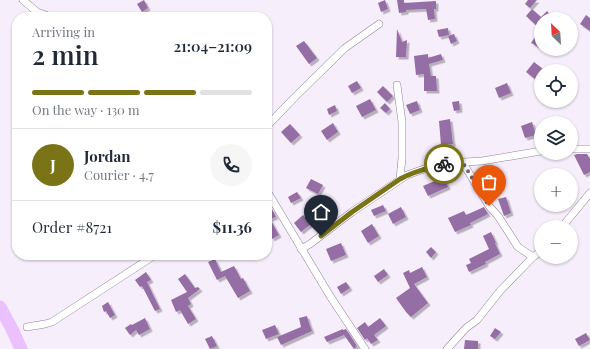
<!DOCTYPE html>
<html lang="en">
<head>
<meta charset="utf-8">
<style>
  body { margin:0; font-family:"Playfair Display",serif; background:#f6f6f7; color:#1f2937; height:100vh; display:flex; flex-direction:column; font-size:15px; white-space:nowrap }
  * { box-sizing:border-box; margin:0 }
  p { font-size:13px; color:#747a83 }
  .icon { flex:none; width:22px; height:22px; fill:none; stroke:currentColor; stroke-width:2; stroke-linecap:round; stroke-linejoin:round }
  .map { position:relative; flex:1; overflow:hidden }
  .panel { position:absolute; left:12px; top:12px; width:260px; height:248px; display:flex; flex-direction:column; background:#fff; border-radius:16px; box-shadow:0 1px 3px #0004 }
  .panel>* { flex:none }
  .needle { width:26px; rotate:335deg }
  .tools { position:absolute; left:534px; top:12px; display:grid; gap:8px }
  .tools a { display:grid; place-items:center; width:44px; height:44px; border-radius:50%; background:#fff; box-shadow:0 1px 3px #0004; font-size:20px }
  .pin { position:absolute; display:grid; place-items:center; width:34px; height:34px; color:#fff; margin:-41px -17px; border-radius:50% 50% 50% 0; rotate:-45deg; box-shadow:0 0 4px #0007 }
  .pin .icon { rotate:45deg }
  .courier { position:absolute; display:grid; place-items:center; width:40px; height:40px; margin:-20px; border:3px solid #7a7417; border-radius:50%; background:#fff; color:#222; box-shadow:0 1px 5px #0007 }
  .overview em { font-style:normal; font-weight:600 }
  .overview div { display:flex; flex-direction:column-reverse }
  .overview { display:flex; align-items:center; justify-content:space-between; height:68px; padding:0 20px }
  h1 { font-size:26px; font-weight:600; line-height:30px }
  .bar { display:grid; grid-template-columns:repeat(4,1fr); gap:6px 4px; align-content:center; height:48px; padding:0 20px }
  .bar i { height:5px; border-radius:3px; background:#e0e1e3 }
  .bar .active { background:#7a7417 }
  .bar p { grid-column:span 4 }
  .line { display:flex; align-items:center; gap:10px; padding:0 20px; border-top:1px solid #e0e1e3 }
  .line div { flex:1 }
  .round { display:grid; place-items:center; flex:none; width:42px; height:42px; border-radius:21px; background:#f6f6f7 }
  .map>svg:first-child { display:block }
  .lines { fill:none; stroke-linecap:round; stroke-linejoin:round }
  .river { stroke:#ebc0fe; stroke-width:13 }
  .building { fill:#956ea6; filter:url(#shadow) }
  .minor-casing { stroke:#95819e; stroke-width:8 }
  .minor { stroke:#fff; stroke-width:7 }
  .done { stroke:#706874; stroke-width:4; stroke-dasharray:0 7.2 }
  .route { stroke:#7a7417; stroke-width:5 }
</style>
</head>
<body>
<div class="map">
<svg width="590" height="349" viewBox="0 0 590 349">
  <defs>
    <filter id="shadow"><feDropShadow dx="2.5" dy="2.5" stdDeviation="0" flood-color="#0004"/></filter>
  </defs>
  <rect width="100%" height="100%" fill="#f7eefb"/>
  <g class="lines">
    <path class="river" d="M0 307 12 329 21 349"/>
  </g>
  <g class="building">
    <path d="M144 0 148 8 142 12 137 4Z"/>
    <path d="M385 0 388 9 381 12 378 3Z"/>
    <path d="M397 0H404V3L436 1V9H434L435 19 428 20 426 9 406 10V12L399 13Z"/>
    <path d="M528 0H537L530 8 525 4Z"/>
    <path d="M532 9 541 17 547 11 554 19H541V40L537 46 531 43 540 29 526 16Z"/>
    <path d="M586 15 590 18V31L580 24Z"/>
    <path d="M448 28 449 35 439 37 437 30Z"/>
    <path d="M397 29 402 42 407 40 406 57H396Z"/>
    <path d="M454 34 457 41 451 44 448 36Z"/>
    <path d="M304 41 317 58 309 64 296 46Z"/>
    <path d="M428 54V58L441 54 443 60 429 64 431 76H436L437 91H424V74L416 75 414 56Z"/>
    <path d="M534 62 543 69 535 79 526 72Z"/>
    <path d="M357 81 361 88 352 93 348 86Z"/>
    <path d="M507 83 511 93 499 98 495 88Z"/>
    <path d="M383 86 393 96 387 102 377 92Z"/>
    <path d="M370 99 376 110 362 117 356 106Z"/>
    <path d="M417 101 420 110 410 114 406 105Z"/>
    <path d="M459 101 460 110 454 111 452 102Z"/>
    <path d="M385 103 390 109 386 113 380 108Z"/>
    <path d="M335 105 337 111 329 115 327 109Z"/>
    <path d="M450 119 453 144 441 145 439 121Z"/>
    <path d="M532 122 536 135 525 138 521 126Z"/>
    <path d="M333 123 338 132 327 140 321 131Z"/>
    <path d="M290 124 300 135 291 143 281 132Z"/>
    <path d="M577 154H587L590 159V172L584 175 574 155Z"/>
    <path d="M482 171 493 194 489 196 476 174Z"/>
    <path d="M444 177 448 187 428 196 423 186Z"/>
    <path d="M311 179 323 185 318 194 306 188Z"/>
    <path d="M297 192 301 198 291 203 288 197Z"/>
    <path d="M506 197 511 213 504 216 498 199Z"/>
    <path d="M383 205 386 211 374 216 371 210Z"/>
    <path d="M401 207 406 217 393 224 388 214Z"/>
    <path d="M484 207 488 214 470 223 471 225 455 232 448 218 464 211 466 215Z"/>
    <path d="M272 209 276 217 270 219 279 235 272 239 267 228V211Z"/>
    <path d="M303 215 311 224 301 232 294 223Z"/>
    <path d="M372 224 379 236 368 243 361 231Z"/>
    <path d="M491 232 496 243H495L500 254 485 262 486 264 469 272 466 265 471 263 469 259 489 249 483 236Z"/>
    <path d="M341 243 346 255 331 261 326 249Z"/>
    <path d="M431 247 436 252 431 258 426 252Z"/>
    <path d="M215 259 221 272 234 266 241 279 243 278 250 291 238 298 225 276 217 280 208 262Z"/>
    <path d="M422 267 427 277 414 284 428 303 411 317 406 312 396 298 410 288 403 273 409 270 410 273Z"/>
    <path d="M384 269 388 275 378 282 374 276Z"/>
    <path d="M146 272 151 280 147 282 160 309 155 311 142 286 140 287 135 280Z"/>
    <path d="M185 274 195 288 198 287 200 289 188 298 191 304 188 306 196 319 188 324 180 310 176 312 171 300 187 292 178 279Z"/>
    <path d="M346 282 350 288 341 294 337 287Z"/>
    <path d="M108 302 115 315 110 318 106 311 104 312 102 306Z"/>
    <path d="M307 316 309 323 312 331 281 345 277 337 301 327 299 318Z"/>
    <path d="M145 318 150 329 139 335 136 330 130 335 125 328 131 324 132 325Z"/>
    <path d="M380 318 386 326 374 335 378 340 371 344 367 338 365 340 357 328 365 322 368 327Z"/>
    <path d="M275 325 279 334 266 339 262 330Z"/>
    <path d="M495 328 501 332 495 339 490 336Z"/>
    <path d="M343 329V330L346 329 357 346H356V347L354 349 344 335 327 342 324 337Z"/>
    <path d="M586 333 590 340 579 346 575 339Z"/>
    <path d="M212 336 217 346 210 349 205 339Z"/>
    <path d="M465 340 478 341V349H464Z"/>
  </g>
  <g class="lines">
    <g class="minor-casing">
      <g id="minor">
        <path d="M23 0 37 12 51 17"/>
        <path d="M397 85 402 122V158L400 179"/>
        <path d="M267 126 296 96 345 48 379 24"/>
        <path d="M571 149H590"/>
        <path d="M463 163 489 206 498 216 518 247 533 257"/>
        <path d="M267 191 330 296 365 349"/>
        <path d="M562 227 590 193"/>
        <path d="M301 249 310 244 352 212 407 175 424 169 448 163 482 161 541 151"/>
        <path d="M27 327 45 324 52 322 155 255"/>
        <path d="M447 349 466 328 477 320 500 291 533 257 541 251"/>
      </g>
    </g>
    <use href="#minor" class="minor"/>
  </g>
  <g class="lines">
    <path class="done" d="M444 164 463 163 489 206"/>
    <path class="route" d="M321 236 352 212 400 179C414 171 429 168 444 164"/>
  </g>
</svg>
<div class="tools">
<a><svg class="needle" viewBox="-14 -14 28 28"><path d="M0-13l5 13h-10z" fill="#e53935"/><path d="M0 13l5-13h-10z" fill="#747a83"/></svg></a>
<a><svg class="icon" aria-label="locate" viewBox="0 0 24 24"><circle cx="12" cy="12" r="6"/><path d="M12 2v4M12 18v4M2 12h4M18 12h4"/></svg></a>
<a><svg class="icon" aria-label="layers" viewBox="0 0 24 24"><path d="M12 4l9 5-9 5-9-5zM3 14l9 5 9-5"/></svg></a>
<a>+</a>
<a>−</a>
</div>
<div class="pin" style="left:489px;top:206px;background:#ea580c"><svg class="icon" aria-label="bag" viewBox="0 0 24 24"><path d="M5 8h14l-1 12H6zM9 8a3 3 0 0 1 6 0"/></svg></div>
<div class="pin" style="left:321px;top:236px;background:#1f2937"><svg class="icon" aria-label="home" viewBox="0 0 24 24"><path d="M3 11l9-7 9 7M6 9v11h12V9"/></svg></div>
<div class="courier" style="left:444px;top:164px"><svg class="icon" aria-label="bike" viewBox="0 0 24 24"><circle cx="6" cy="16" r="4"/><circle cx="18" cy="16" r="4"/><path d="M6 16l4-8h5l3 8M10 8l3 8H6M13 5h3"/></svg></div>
<section class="panel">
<div class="overview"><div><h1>2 min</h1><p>Arriving in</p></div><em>21:04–21:09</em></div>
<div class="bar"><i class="active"></i><i class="active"></i><i class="active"></i><i></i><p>On the way · 130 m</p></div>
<div class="line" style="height:72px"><b class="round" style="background:#7a7417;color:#fff">J</b><div><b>Jordan</b><p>Courier · 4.7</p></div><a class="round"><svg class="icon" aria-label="phone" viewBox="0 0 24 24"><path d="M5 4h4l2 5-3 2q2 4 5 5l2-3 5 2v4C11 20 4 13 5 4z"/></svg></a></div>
<div class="line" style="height:52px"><div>Order #8721</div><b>$11.36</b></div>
</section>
</div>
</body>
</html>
